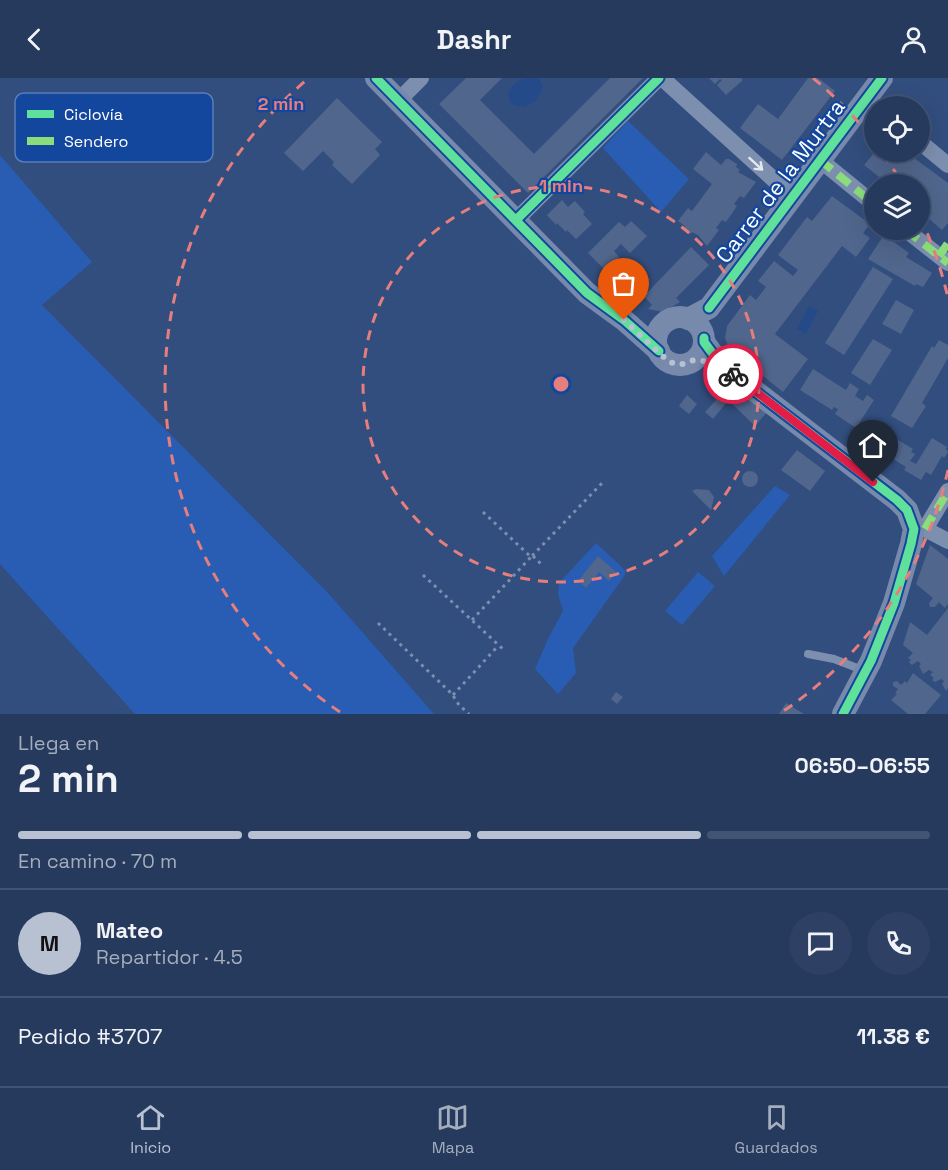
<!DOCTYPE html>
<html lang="es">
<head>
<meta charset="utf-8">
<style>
  body { margin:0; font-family:"Space Grotesk",sans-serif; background:#2e4164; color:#f1f3f6; height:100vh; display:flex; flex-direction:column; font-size:22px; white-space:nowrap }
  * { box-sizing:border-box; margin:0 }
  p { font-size:20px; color:#a4adbc }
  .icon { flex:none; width:33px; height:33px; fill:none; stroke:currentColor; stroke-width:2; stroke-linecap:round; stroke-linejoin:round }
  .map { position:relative; height:636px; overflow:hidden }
  .drawer { display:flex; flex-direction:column; background:#263a5e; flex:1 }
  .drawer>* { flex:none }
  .controls { position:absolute; left:864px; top:18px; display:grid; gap:12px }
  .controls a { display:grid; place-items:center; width:66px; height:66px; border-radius:50%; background:#263a5e; box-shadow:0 6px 24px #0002,0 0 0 2px #425473; font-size:30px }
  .pin { position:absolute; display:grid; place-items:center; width:51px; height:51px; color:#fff; margin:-62px -26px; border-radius:50% 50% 50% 0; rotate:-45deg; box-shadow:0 0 6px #0007 }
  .pin .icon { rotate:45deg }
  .courier { position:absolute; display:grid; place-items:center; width:60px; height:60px; margin:-30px; border:4px solid #e11d48; border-radius:50%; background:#fff; color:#222; box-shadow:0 2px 8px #0007 }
  .head em { font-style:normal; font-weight:600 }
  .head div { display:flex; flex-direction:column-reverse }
  .head { display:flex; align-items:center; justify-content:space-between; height:102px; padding:0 18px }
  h1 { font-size:39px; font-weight:600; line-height:45px }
  .bar { display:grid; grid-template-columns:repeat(4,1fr); gap:9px 6px; align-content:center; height:72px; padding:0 18px }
  .bar i { height:8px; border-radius:4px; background:#425473 }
  .bar .active { background:#b7c1d2 }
  .bar p { grid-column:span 4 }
  .line { display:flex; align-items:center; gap:15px; padding:0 18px; border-top:2px solid #425473 }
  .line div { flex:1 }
  .round { display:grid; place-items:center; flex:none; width:63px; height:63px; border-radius:32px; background:#2e4164 }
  header { display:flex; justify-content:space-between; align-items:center; height:78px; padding:0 18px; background:#263a5e; font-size:27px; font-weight:600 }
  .menu { display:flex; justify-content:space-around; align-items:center; height:84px; border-top:2px solid #425473; background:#263a5e; font-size:16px; color:#a4adbc }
  .menu a { display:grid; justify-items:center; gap:3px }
  .menu .active { color:#b7c1d2 }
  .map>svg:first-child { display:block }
  .green { fill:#285db3 }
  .water { fill:#254a8a }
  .building { fill:#50668c }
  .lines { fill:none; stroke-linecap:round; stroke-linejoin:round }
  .path { stroke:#7d8faf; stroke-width:3; stroke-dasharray:3 4.5; stroke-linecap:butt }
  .lane { stroke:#7d8faf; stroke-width:8 }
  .street { stroke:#7d8faf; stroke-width:16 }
  .secondary { stroke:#788aac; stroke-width:22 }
  .quiet { stroke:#8add7b; stroke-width:8; stroke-dasharray:15 8; stroke-linecap:butt }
  .cycleway-casing { stroke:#13469d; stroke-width:13 }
  .cycleway { stroke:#60e19b; stroke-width:9 }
  .oneway { stroke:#e5e9ef }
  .done { stroke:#b7c1d2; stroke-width:6; stroke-dasharray:0 10.8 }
  .route { stroke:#e11d48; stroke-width:8 }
  .ring { fill:none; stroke:#e67e7e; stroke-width:3; stroke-dasharray:10 8 }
  .labels { text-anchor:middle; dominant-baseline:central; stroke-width:4.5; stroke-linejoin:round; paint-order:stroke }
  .street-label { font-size:22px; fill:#fff; stroke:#13469d }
  .key { fill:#13469d; stroke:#5a7eba; stroke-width:1.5 }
  .key-label { font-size:16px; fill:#fff }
  .centre { fill:#e67e7e; stroke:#13469d; stroke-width:3 }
  .ring-label { font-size:18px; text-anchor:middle; font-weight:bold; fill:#e67e7e; stroke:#13469d; stroke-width:4.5; stroke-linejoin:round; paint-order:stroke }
</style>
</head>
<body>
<header><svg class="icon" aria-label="back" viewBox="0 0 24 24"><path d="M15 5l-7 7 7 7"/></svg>Dashr<svg class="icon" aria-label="person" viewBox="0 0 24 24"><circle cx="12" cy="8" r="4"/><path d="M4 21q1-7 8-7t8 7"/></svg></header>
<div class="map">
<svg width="948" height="636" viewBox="0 0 948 636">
  <rect width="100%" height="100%" fill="#324e7e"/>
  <g class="green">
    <path d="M628 43 689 101 661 134 603 70Z"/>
    <path d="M0 77 92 184 42 227 329 516 434 636H135L0 486Z"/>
    <path d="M775 408 790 417 724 498 712 478Z"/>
    <path d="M596 465 626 493 625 497 573 570 576 595 558 616 535 591 548 561 563 533 558 516 559 505Z"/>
    <path d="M698 494 715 508 682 547 665 533Z"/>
  </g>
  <g class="water">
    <path d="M523 0H539L543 9 536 23 524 29 511 26 508 15 513 7Z"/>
    <path d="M809 228 818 233 806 256 797 251Z"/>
  </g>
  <g class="building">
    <path d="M466 0H502L480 22 534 76 610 0H643L528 115 439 26Z"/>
    <path d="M709 0H741L743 2 726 17 717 7 722 2 720 1 715 6Z"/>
    <path d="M808 0H818L835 13 782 82 740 50 758 26 778 41Z"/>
    <path d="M337 20 382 64 375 71 380 77 352 106 332 87 334 84 323 73 303 93 284 75Z"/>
    <path d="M706 74 721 87 726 81H729L737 86 736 89 740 92 738 94 756 104 744 120 740 118 734 126 737 128 726 144 722 142 716 150 719 152 707 168 698 157 692 154 691 156 683 150 685 148 678 143 688 130 692 133 712 106 693 91Z"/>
    <path d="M875 74H906L948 105V145L942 152 920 133V106H888L864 87Z"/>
    <path d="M832 118 870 146 863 155 870 160 856 179 842 168 775 256 808 281 783 314 729 271 725 260 727 248 750 217 756 222 766 209 758 203 774 183 793 198 798 192 778 177 807 139 812 143Z"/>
    <path d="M562 122 568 129 575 123 585 134 583 136 592 146 576 161 567 152 566 154 557 145 556 147 547 137Z"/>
    <path d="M631 143 647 158 630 175 621 166 614 173 619 179 606 193 588 175 619 144 625 149Z"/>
    <path d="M884 157 909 175 906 179 932 195 923 209 916 206 915 208 868 181Z"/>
    <path d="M691 169 709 187 676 220 680 224 663 234 648 231 652 227 644 218Z"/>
    <path d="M873 189 893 201 844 277 825 265Z"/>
    <path d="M896 222 914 232 901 256 882 246Z"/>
    <path d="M873 261 892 272 870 307 851 295Z"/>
    <path d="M939 262 948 267V280L922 325 926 328 912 350 891 338 932 268 934 270Z"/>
    <path d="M813 291 846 312 850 305 859 311 855 318 863 323 867 317 874 322 856 350 835 336 838 331 834 329 832 332 800 312Z"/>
    <path d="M734 306 768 333 755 348 725 319Z"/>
    <path d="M715 308 723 314 719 320 726 325 713 341 705 334 716 322 709 315Z"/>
    <path d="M687 317 697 326 689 336 679 328Z"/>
    <path d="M878 353 892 362 893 359 913 371 911 374 915 376 910 383 916 386 932 360 947 369 946 371 948 374 944 380 942 378 931 397 926 394 921 402 904 392 906 389 870 367Z"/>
    <path d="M797 372 825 393 810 413 781 392Z"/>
    <circle cx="750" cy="401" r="8"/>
    <path d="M696 411 709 412 714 419 711 432 692 413Z"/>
    <path d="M930 467 948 481V526L945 530 939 524 935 529H930L929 525 933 520 916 506Z"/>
    <path d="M598 478 616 494 609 503 599 494 586 510 578 503Z"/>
    <path d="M948 530V610L946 613 942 606 944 603 941 601 935 604 932 602 934 600 930 597 933 594 929 592 923 596 919 588 921 586 918 583 912 587 909 584 911 582 908 580 913 575 903 567 910 544 927 557Z"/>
    <path d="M913 595 941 617 925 636H908L891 622 897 616 895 615 898 611 893 608V604L897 603 901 607 905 603 907 605Z"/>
    <path d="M616 614 623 619 617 626 611 621Z"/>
    <path d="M786 625 804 636H779Z"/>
  </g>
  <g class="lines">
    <g class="path">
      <path d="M483 434 531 479 603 404"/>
      <path d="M533 478 543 488"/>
      <path d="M423 497 504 572"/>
      <path d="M472 542 531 479"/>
      <path d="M378 545 452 616 459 627 469 636"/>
      <path d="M453 617 498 568"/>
    </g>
    <path class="lane" d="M808 576 834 581 865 593"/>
    <g class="street">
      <path d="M662 0 793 119"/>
      <path d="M398 23 421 0"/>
      <path d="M920 64 948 87"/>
      <path d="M820 82 874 126"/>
      <path d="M517 141 659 0"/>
      <path d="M906 152 948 185"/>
      <path d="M915 451H925L948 463"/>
      <path d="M925 451 948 413"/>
    </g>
    <g class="secondary">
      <path d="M376 0 587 215 624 242 659 273"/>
      <circle cx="680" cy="263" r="24"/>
      <path d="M688 241 709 230 882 0"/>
      <path d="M704 264 721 287 897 422 907 432 914 451 911 466 894 525 871 583 843 636"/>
    </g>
    <g class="quiet">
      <path d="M820 82 874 126"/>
      <path d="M906 152 948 185"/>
      <path d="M939 178 948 165"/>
      <path d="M925 451 948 413"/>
    </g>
    <g class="cycleway-casing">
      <g id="cycleway">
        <path d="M376 0 587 215 624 242 659 273"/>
        <path d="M517 141 659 0"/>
        <path d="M709 230 882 0"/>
        <path d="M704 260V264L721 287 897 422 907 432 914 451 911 466 894 525 871 583 843 636"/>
      </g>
    </g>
    <use href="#cycleway" class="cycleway"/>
  </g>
  <defs><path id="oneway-shaft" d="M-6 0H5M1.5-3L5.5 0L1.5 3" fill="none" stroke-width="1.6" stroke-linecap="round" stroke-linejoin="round" transform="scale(1.5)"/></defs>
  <use class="oneway" href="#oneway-shaft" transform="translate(756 86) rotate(42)"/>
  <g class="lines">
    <path class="done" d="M624 242 669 284 680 287 694 282 704 283 721 287 733 296"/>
    <path class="route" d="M733 296 873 404"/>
  </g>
  <g class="ring">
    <circle cx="561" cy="306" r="198"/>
    <path d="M948 392A396 396 0 0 1 782 634M340 634A396 396 0 0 1 309 0M813 0A396 396 0 0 1 873 62M883 76A396 396 0 0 1 902 105M920 139A396 396 0 0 1 948 220"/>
  </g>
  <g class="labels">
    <g class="street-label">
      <text transform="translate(780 103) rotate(-53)">Carrer de la Murtra</text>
    </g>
  </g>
  <rect x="15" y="15" width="198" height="69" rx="9" class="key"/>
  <rect x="27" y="32" width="27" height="8" fill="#60e19b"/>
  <rect x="27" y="59" width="27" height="8" fill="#8add7b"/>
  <g class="key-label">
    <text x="64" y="42">Ciclovía</text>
    <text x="64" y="69">Sendero</text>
  </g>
  <circle cx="561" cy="306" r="9" class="centre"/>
  <g class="ring-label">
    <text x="281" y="32">2 min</text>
    <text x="561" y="114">1 min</text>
  </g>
</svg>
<div class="controls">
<a><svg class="icon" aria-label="locate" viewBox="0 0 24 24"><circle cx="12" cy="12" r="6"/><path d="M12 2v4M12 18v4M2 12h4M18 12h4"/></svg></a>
<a><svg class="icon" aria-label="layers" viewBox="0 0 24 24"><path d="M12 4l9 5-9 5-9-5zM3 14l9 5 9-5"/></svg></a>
</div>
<div class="pin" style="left:624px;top:242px;background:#ea580c"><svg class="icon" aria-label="bag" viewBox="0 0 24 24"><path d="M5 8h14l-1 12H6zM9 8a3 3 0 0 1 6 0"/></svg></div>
<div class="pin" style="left:873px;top:404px;background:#1f2937"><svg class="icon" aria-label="home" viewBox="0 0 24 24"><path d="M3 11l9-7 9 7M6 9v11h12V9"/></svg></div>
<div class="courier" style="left:733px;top:296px"><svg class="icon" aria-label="bike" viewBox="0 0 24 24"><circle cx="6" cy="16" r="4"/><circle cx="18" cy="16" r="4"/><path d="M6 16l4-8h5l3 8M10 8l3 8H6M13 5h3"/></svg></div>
</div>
<section class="drawer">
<div class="head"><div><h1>2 min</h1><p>Llega en</p></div><em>06:50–06:55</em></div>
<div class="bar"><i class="active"></i><i class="active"></i><i class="active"></i><i></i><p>En camino · 70 m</p></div>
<div class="line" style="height:108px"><b class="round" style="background:#b7c1d2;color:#111">M</b><div><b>Mateo</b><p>Repartidor · 4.5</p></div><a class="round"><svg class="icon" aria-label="chat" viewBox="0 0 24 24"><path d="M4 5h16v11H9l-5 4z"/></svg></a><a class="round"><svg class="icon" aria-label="phone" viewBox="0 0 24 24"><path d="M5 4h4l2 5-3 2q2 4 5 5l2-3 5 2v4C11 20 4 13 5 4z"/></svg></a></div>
<div class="line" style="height:78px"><div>Pedido #3707</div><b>11.38 €</b></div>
</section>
<nav class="menu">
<a class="active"><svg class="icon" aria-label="home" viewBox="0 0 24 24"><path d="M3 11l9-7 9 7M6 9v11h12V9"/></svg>Inicio</a>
<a><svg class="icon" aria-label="map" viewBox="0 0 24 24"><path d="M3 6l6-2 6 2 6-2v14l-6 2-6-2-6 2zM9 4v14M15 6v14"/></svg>Mapa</a>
<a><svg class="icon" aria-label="saved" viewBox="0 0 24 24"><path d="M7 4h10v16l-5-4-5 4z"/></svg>Guardados</a>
</nav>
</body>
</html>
